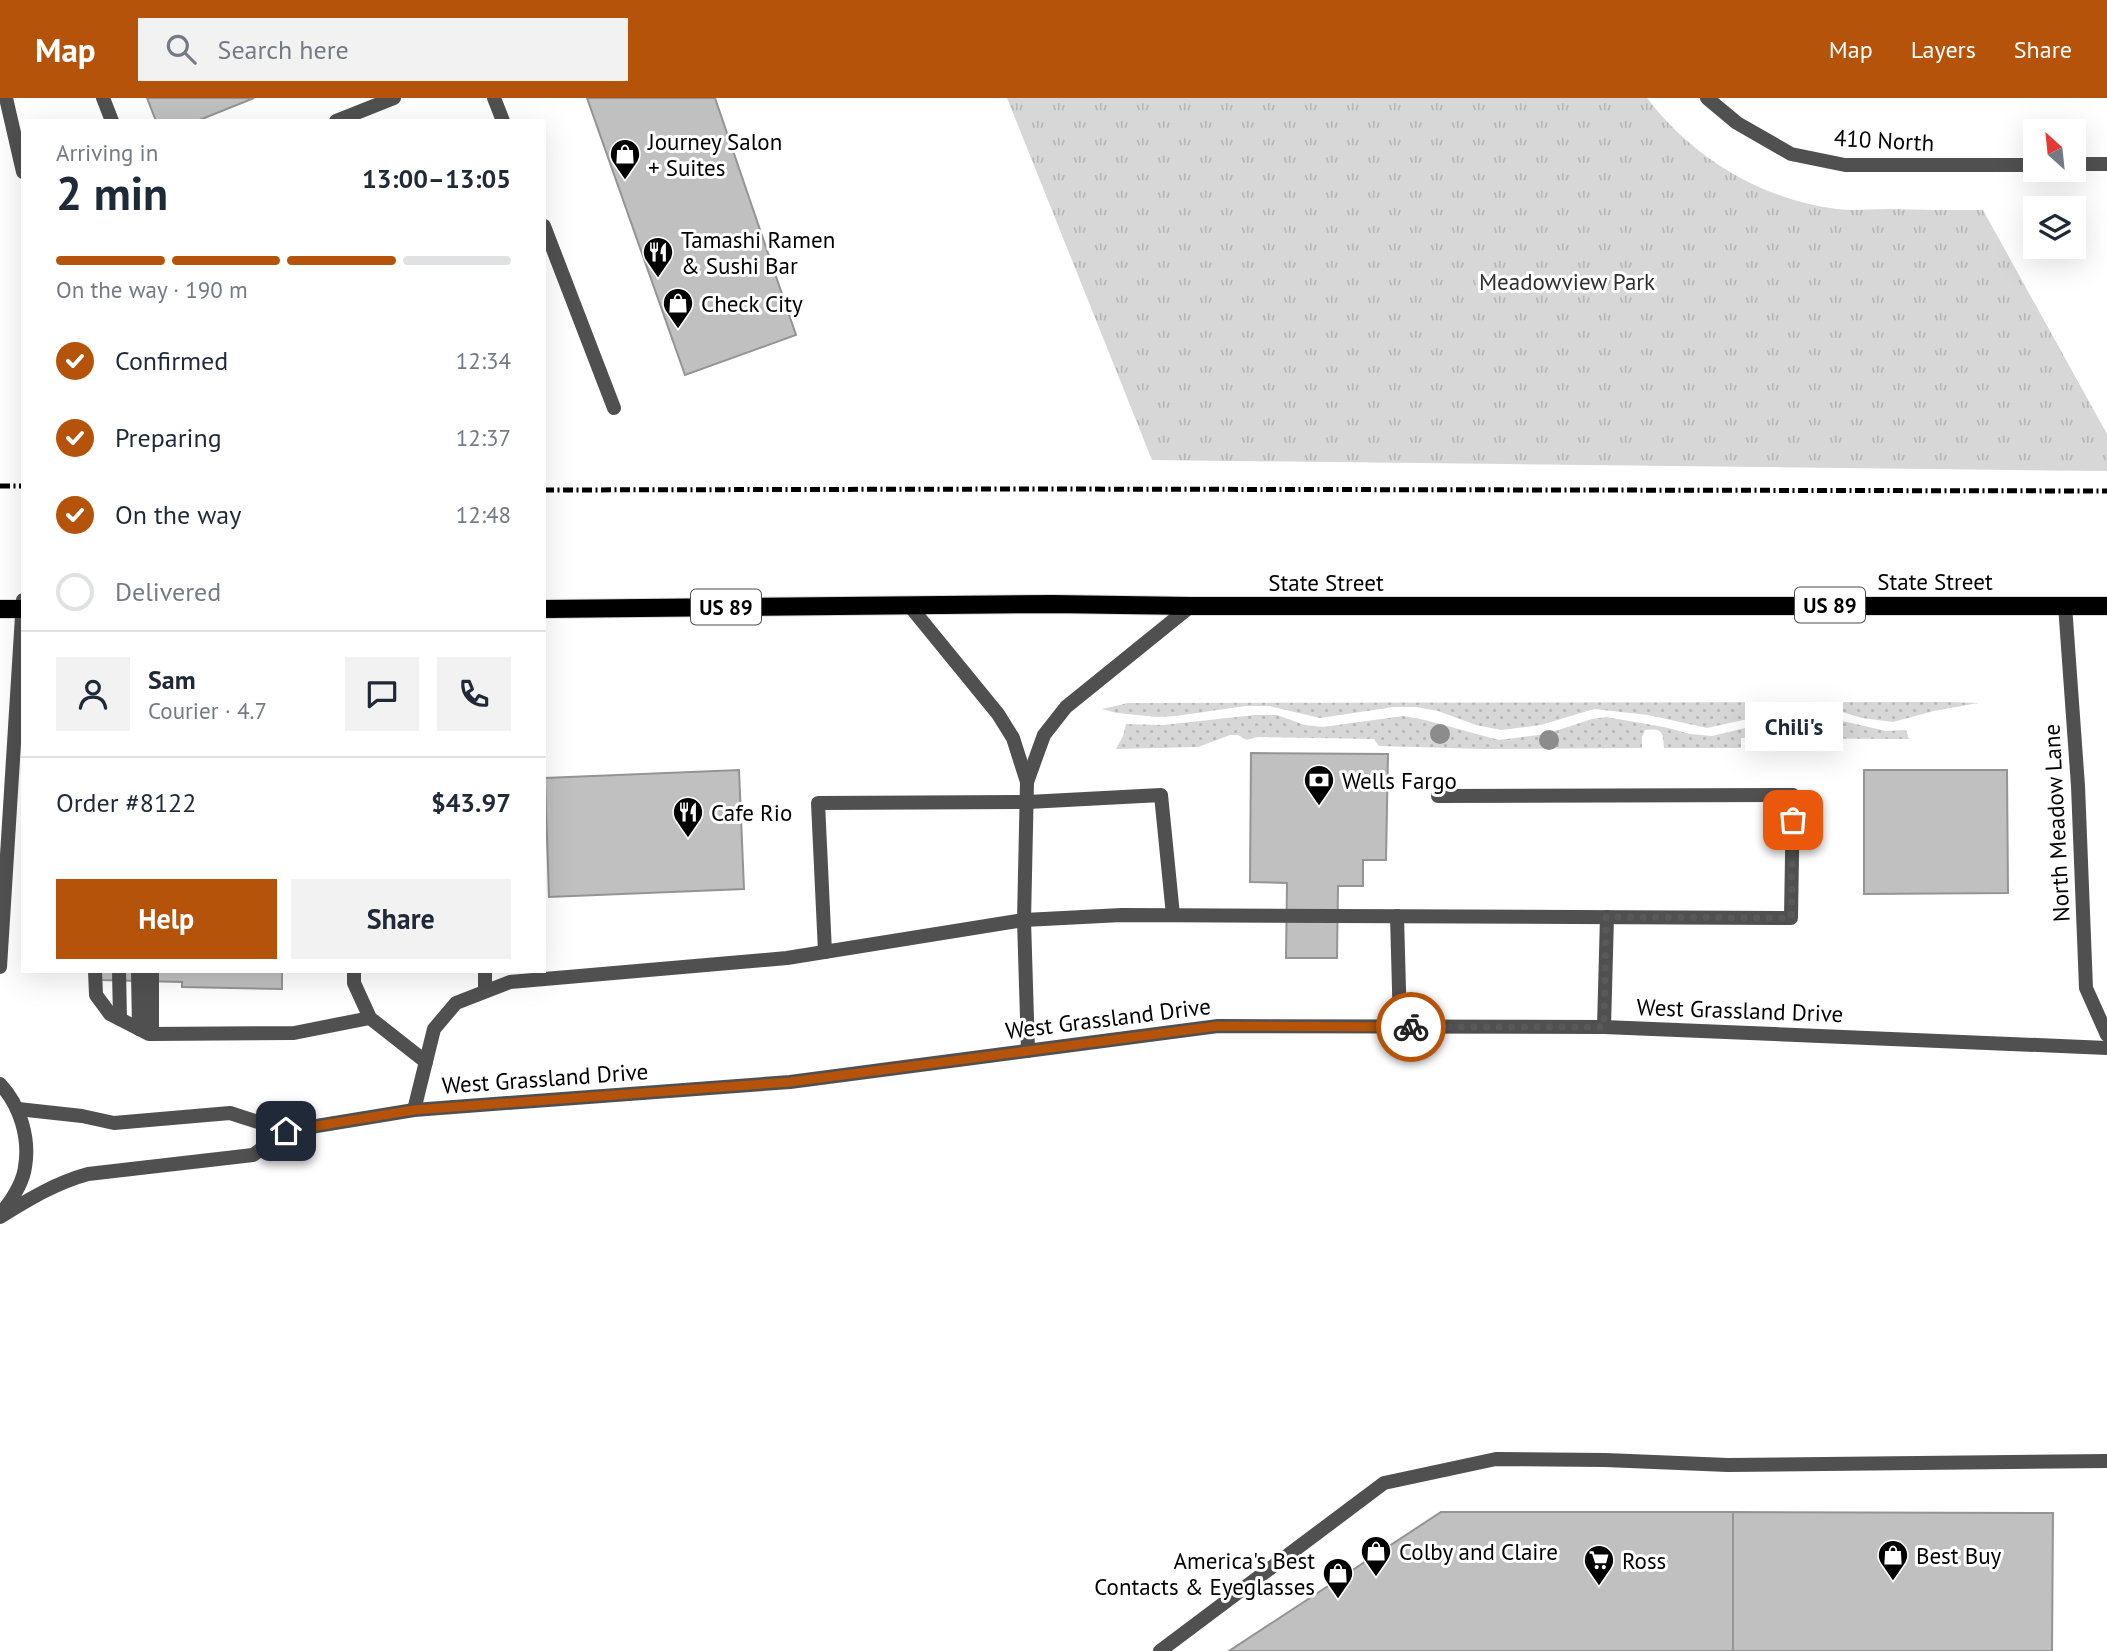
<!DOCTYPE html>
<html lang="en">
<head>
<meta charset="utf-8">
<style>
  body { margin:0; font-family:"PT Sans",sans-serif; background:#f2f2f3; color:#1f2937; height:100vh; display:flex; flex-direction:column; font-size:26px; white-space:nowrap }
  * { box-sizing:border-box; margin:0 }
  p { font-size:23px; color:#747a83 }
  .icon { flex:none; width:38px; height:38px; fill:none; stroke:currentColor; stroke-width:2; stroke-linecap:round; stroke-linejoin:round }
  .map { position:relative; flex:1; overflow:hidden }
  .details { position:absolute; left:21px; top:21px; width:525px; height:854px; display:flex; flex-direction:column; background:#fff; border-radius:0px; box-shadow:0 7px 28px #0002 }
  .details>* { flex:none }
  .needle { width:46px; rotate:333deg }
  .fabs { position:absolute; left:2023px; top:21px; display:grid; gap:14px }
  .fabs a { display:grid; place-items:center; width:63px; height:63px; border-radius:0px; background:#fff; box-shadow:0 7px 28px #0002; font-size:35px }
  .pin { position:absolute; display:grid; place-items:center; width:60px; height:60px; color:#fff; margin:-30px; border-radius:14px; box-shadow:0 4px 10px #0006 }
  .courier { position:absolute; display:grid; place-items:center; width:70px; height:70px; margin:-35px; border:5px solid #b45309; border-radius:50%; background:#fff; color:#222; box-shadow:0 2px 9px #0007 }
  .bubble { position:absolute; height:49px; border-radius:0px; background:#fff; box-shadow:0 7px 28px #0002; font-size:23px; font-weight:700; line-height:49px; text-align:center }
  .summary em { font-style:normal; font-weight:700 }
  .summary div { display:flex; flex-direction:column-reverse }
  .summary { display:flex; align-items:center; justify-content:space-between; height:119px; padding:0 35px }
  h1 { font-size:46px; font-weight:700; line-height:52px }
  .bar { display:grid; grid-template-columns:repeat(4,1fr); gap:10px 7px; align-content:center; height:84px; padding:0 35px }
  .bar i { height:9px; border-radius:5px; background:#e0e1e3 }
  .bar .current { background:#b45309 }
  .bar p { grid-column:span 4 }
  .line { display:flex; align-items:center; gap:18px; padding:0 35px; border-top:2px solid #e0e1e3 }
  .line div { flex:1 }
  .round { display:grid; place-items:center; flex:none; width:74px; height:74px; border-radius:0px; background:#f2f2f3 }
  ol { padding:0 35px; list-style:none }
  li { display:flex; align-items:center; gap:21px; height:77px }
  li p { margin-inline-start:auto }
  li .icon { padding:7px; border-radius:50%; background:#b45309; color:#fff; stroke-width:4 }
  li:last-child { color:#747a83 }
  li i { width:38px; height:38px; border:4px solid #e0e1e3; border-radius:50% }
  .primary-button { display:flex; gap:14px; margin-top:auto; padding:14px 35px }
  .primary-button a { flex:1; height:80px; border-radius:0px; background:#b45309; color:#fff; font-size:28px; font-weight:700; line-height:80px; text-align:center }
  .primary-button a+a { background:#f2f2f3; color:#1f2937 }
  header { display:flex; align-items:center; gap:42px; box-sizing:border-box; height:98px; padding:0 35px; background:#b45309; color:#fff }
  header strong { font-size:33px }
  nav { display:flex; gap:38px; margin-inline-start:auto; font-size:24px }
  .search { width:490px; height:63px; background:#f2f2f3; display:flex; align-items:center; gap:18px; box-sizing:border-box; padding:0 24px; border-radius:0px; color:#747a83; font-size:26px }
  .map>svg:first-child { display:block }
  .grass { fill:url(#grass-dots) }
  .park { fill:url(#park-tufts) }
  .building { fill:#c0c0c0; stroke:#949494; stroke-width:2 }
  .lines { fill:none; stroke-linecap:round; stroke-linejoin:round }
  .primary-casing { stroke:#dbdbdb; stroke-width:20 }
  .service { stroke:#505050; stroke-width:14 }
  .minor { stroke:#505050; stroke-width:14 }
  .tertiary { stroke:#505050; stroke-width:14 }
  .primary { stroke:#000; stroke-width:18 }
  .rail { stroke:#000; stroke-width:5; stroke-dasharray:10 3.5 2 3.5; stroke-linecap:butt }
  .tree { fill:#8c8c8c }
  .done { stroke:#595959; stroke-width:7; stroke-dasharray:0 12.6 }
  .route { stroke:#b45309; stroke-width:9 }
  .labels { text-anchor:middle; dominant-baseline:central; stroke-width:6; stroke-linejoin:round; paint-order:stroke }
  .shield { fill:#fff; stroke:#4c4c4c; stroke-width:2 }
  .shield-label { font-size:21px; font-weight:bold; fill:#000 }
  .street-label { font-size:23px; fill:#000; stroke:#fff }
  .poi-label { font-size:23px; fill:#000; stroke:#fff; text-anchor:start }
  .park-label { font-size:23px; fill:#2e2e2e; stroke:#fff }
</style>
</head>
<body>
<header>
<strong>Map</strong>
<div class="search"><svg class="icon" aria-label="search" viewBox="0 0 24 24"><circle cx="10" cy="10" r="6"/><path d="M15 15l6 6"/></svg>Search here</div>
<nav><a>Map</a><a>Layers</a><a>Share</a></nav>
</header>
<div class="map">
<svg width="2107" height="1553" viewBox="0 0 2107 1553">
  <defs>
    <pattern id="grass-dots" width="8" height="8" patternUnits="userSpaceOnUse" patternTransform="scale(1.75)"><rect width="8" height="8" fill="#d7d7d7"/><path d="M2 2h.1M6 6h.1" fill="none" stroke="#b7b7b7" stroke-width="1.8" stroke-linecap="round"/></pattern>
    <pattern id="park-tufts" width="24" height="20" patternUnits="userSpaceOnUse" patternTransform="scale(1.75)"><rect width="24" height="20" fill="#d7d7d7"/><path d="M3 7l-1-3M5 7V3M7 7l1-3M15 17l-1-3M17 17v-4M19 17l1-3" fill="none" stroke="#b7b7b7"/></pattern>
  </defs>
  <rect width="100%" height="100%" fill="#fff"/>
  <g class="grass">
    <path d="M1950 604 1978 605 1934 613 1893 624 1862 620 1829 610 1807 608 1707 630 1648 617 1594 611 1541 627 1501 632 1476 627 1438 613 1416 609H1394L1320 620 1269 608H1246L1176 618 1157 619 1117 615 1102 611 1128 605Z"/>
    <path d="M1255 617H1277L1305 627 1323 629 1403 618 1425 622 1499 642 1546 636 1592 621 1606 619 1664 629 1690 636 1712 638 1766 625 1806 618 1825 619 1886 633 1906 632 1909 641 1741 640V650H1664C1663 633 1662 630 1645 632L1642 639V650L1484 651 1379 648 1374 641 1257 639 1247 642 1238 637H1230L1198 649 1116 651 1123 638 1126 626 1163 627Z"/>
  </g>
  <path class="park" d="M1007 0H1647C1694 61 1761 101 1837 111 1853 113 1870 111 1886 111 1918 112 1950 112 1983 112L2107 336V373L1152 362Z"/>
  <g class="building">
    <path d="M147 0H254L197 23H156Z"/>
    <path d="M587 0H715L796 237 685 277Z"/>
    <path d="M1251 655 1388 656 1386 762H1363V788H1338L1337 860H1286L1287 785 1250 784Z"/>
    <path d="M739 672 744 791 549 799 545 680Z"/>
    <path d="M1864 672H2007L2008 795 1864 796Z"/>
    <path d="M100 873H282V891L182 889V884L100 882Z"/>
    <path d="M1441 1414H1733V1553H1229Z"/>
    <path d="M1733 1414 2053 1415 2052 1553H1733Z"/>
  </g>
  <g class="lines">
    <g class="primary-casing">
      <g id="primary">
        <path d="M0 511H23"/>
        <path d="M544 511 1052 506 1191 508H2107"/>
      </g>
    </g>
    <g class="service">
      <path d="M103 0 112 23"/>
      <path d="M494 0 503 23"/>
      <path d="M336 23 394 0"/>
      <path d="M544 128 614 310"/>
      <path d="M909 507 998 616 1013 640 1027 684 1024 822 1028 953"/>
      <path d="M1027 684 1044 637 1066 609 1191 508"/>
      <path d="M1397 818 1400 928"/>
      <path d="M825 854 818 705 1028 704 1161 697 1173 817"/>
      <path d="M95 873 96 897 110 916 149 936 294 935 370 920"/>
      <path d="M119 873 120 921"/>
      <path d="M138 873 139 931"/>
      <path d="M152 873V936"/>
      <path d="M354 873V885L370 920 426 964"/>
      <path d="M485 893V873"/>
      <path d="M1604 929 1607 819"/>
      <path d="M414 1012 434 931 456 905 510 884 787 860 1024 822 1122 817 1791 820 1793 697 1438 698"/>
      <path d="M1160 1553 1384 1385 1496 1361 1605 1362 1728 1367 2107 1363"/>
    </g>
    <g class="minor">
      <path d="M1707 0 1737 25 1791 56 1845 67H2035"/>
      <path d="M2074 66H2107"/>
    </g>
    <g class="tertiary">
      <path d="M6 0 23 74"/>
      <path d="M2065 507 2078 688 2086 890 2107 937"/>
      <path d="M0 869 23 502"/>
      <path d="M0 986C20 1007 30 1040 25 1069 23 1085 13 1100 3 1113"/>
      <path d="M18 1011 82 1018 114 1025 230 1015 286 1033"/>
      <path d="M0 1119C28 1102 55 1085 88 1076L253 1057 286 1033 414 1012 790 984 1218 928 1604 929 2107 950"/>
    </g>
    <use href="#primary" class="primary"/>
    <g class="rail">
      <path d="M0 388H23"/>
      <path d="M544 392 1037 391 2107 393"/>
    </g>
  </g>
  <g class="tree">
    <circle cx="1802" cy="630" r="10"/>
    <circle cx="1440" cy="636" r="10"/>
    <circle cx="1549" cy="642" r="10"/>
  </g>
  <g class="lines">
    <path class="done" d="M1411 929H1604L1606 819 1791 820 1793 722"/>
    <path class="route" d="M286 1033 414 1012 790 984 1218 928 1411 929"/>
  </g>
  <defs>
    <g id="shop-pin" transform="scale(1.575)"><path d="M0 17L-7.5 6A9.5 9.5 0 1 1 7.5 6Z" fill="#000" stroke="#fff"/><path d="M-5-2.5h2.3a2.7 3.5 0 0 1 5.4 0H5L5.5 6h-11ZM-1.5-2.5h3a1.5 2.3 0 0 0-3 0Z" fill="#fff"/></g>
    <g id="restaurant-pin" transform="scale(1.575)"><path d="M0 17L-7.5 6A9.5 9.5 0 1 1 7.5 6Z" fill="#000" stroke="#fff"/><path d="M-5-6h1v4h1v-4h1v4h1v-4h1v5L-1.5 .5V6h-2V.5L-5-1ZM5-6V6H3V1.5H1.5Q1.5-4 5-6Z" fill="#fff"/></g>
    <g id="bank-pin" transform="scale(1.575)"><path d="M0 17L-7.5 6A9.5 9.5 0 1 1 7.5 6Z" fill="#000" stroke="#fff"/><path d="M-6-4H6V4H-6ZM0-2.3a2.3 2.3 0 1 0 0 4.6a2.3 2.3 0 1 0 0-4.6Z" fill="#fff"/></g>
    <g id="supermarket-pin" transform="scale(1.575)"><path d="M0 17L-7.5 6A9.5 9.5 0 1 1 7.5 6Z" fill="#000" stroke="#fff"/><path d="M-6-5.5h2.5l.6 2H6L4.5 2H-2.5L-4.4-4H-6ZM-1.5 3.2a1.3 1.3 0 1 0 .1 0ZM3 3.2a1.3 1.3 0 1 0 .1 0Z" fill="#fff"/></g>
  </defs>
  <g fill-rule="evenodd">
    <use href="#shop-pin" x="625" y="56"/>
    <use href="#restaurant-pin" x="658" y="154"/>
    <use href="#shop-pin" x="678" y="205"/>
    <use href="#bank-pin" x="1319" y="682"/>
    <use href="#restaurant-pin" x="688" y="714"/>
    <use href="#shop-pin" x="1376" y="1453"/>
    <use href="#shop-pin" x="1893" y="1457"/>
    <use href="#supermarket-pin" x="1599" y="1462"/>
    <use href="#shop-pin" x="1338" y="1475"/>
  </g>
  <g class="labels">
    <g class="shield">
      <rect x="1795" y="489.5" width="70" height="35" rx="5"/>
      <rect x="691" y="491.5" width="70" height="35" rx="5"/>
    </g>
    <g class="shield-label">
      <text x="1830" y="507">US 89</text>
      <text x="726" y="509">US 89</text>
    </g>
    <g class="street-label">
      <text transform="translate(1884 42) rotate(3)">410 North</text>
      <text x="1935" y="483">State Street</text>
      <text x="1326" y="484">State Street</text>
      <text transform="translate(2056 725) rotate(-93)">North Meadow Lane</text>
      <text transform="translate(1740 912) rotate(2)">West Grassland Drive</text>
      <text transform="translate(1108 920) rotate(-7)">West Grassland Drive</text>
      <text transform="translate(545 980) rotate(-4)">West Grassland Drive</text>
    </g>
    <g class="poi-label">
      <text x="648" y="43">Journey Salon<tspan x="648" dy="26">+ Suites</tspan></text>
      <text x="681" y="141">Tamashi Ramen<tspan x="681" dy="26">&amp; Sushi Bar</tspan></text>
      <text x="701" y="205">Check City</text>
      <text x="1342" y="682">Wells Fargo</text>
      <text x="711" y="714">Cafe Rio</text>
      <text x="1399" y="1453">Colby and Claire</text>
      <text x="1916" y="1457">Best Buy</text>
      <text x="1315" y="1462" text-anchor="end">America's Best<tspan x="1315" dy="26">Contacts &amp; Eyeglasses</tspan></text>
      <text x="1622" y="1462">Ross</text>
    </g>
    <g class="park-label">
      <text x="1567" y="183">Meadowview Park</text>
    </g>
  </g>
</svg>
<div class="fabs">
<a><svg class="needle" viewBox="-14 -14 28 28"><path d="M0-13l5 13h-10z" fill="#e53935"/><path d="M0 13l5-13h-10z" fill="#747a83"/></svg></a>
<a><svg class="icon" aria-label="layers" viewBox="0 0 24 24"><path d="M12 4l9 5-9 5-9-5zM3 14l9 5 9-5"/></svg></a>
</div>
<div class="pin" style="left:1793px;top:722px;background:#ea580c"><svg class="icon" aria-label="bag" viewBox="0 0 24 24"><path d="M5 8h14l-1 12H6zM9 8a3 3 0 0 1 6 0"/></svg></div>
<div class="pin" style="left:286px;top:1033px;background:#1f2937"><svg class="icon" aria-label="home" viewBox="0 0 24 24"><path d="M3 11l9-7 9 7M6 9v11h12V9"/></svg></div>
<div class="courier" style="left:1411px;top:929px"><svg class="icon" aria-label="bike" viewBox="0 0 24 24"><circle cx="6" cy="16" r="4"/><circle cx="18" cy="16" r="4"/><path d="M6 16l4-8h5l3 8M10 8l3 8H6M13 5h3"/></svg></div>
<div class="bubble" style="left:1745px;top:604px;width:98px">Chili's</div>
<section class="details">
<div class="summary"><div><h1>2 min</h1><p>Arriving in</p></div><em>13:00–13:05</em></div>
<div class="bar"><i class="current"></i><i class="current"></i><i class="current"></i><i></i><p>On the way · 190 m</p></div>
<ol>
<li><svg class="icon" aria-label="check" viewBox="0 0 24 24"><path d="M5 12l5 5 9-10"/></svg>Confirmed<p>12:34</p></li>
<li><svg class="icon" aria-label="check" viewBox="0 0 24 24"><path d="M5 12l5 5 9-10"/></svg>Preparing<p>12:37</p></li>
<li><svg class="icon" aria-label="check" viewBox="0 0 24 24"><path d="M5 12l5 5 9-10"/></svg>On the way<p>12:48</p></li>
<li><i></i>Delivered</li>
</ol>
<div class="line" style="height:126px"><a class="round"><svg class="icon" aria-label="person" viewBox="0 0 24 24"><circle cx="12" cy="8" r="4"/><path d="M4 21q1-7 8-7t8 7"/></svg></a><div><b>Sam</b><p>Courier · 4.7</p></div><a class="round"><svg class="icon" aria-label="chat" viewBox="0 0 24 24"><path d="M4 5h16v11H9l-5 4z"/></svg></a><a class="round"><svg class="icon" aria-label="phone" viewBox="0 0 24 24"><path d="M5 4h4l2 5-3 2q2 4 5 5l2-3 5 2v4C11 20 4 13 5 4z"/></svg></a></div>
<div class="line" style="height:91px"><div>Order #8122</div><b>$43.97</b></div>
<div class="primary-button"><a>Help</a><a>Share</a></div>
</section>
</div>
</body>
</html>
